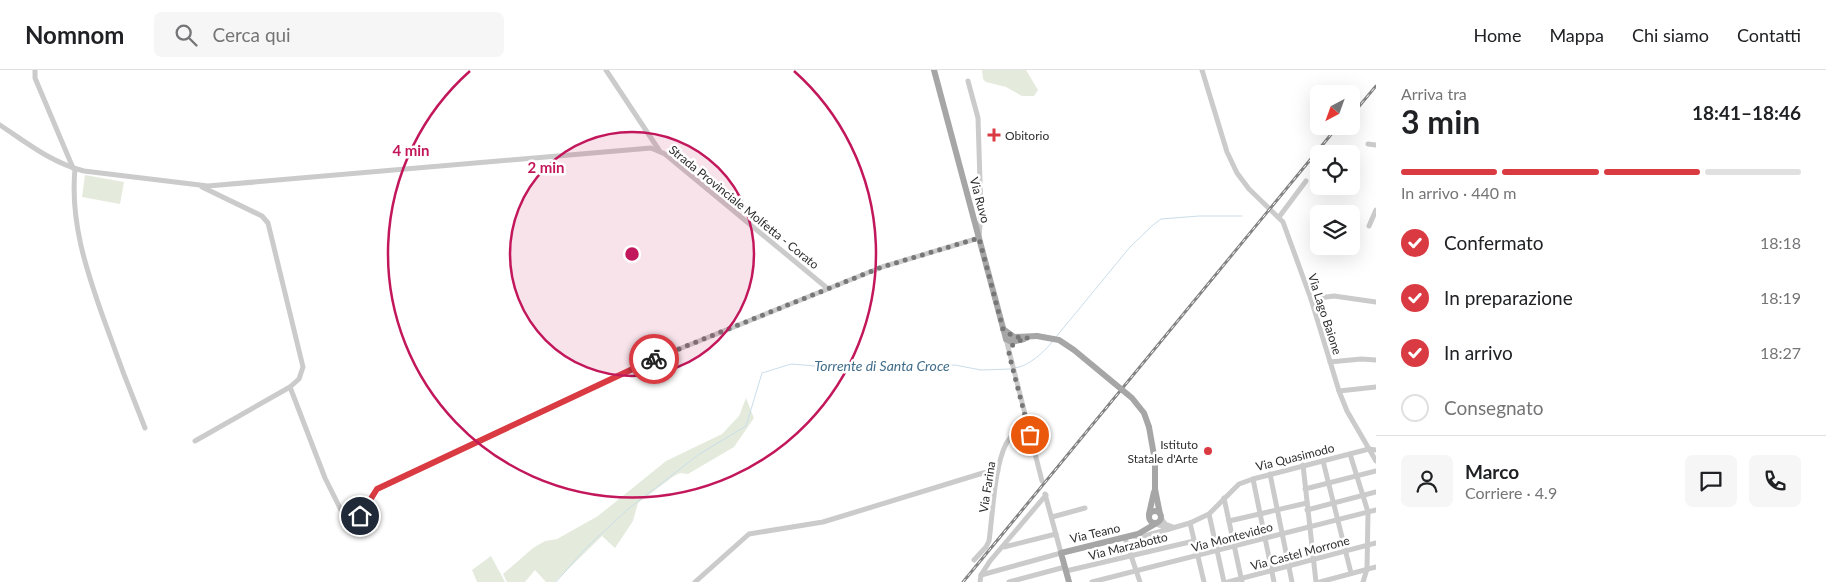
<!DOCTYPE html>
<html lang="it">
<head>
<meta charset="utf-8">
<style>
  body { margin:0; font-family:Lato,sans-serif; background:#f6f6f6; color:#202124; height:100vh; display:flex; flex-direction:column; font-size:19px; white-space:nowrap }
  * { box-sizing:border-box; margin:0 }
  p { font-size:16px; color:#757577 }
  .icon { flex:none; width:28px; height:28px; fill:none; stroke:currentColor; stroke-width:2; stroke-linecap:round; stroke-linejoin:round }
  .map { position:relative; flex:1; overflow:hidden }
  .sheet { display:flex; flex-direction:column; background:#fff; width:450px }
  .sheet>* { flex:none }
  .needle { width:32px; rotate:221deg }
  .buttons { position:absolute; left:1310px; top:15px; display:grid; gap:10px }
  .buttons a { display:grid; place-items:center; width:50px; height:50px; border-radius:8px; background:#fff; box-shadow:0 5px 20px #0002; font-size:25px }
  .pin { position:absolute; display:grid; place-items:center; width:42px; height:42px; color:#fff; margin:-21px; border:2px solid #fff; border-radius:50%; box-shadow:0 1px 5px #0007 }
  .courier { position:absolute; display:grid; place-items:center; width:50px; height:50px; margin:-25px; border:4px solid #da3b43; border-radius:50%; background:#fff; color:#222; box-shadow:0 1px 6px #0007 }
  .head em { font-style:normal; font-weight:700 }
  .head div { display:flex; flex-direction:column-reverse }
  .head { display:flex; align-items:center; justify-content:space-between; height:85px; padding:0 25px }
  h1 { font-size:32px; font-weight:700; line-height:38px }
  .bar { display:grid; grid-template-columns:repeat(4,1fr); gap:8px 5px; align-content:center; height:60px; padding:0 25px }
  .bar i { height:6px; border-radius:4px; background:#e0e0e0 }
  .bar .on { background:#da3b43 }
  .bar p { grid-column:span 4 }
  .line { display:flex; align-items:center; gap:12px; padding:0 25px; border-top:1px solid #e0e0e0 }
  .line div { flex:1 }
  .round { display:grid; place-items:center; flex:none; width:52px; height:52px; border-radius:8px; background:#f6f6f6 }
  ol { padding:0 25px; list-style:none }
  li { display:flex; align-items:center; gap:15px; height:55px }
  li p { margin-inline-start:auto }
  li .icon { padding:5px; border-radius:50%; background:#da3b43; color:#fff; stroke-width:4 }
  li:last-child { color:#757577 }
  li i { width:28px; height:28px; border:2px solid #e0e0e0; border-radius:50% }
  header { display:flex; align-items:center; gap:30px; box-sizing:border-box; height:70px; padding:0 25px; background:#fff; border-bottom:1px solid #e0e0e0 }
  header strong { font-size:24px }
  nav { display:flex; gap:28px; margin-inline-start:auto; font-size:18px }
  .search { width:350px; height:45px; background:#f6f6f6; display:flex; align-items:center; gap:12px; box-sizing:border-box; padding:0 18px; border-radius:8px; color:#757577; font-size:19px }
  main { display:flex; flex:1; min-height:0 }
  .map>svg:first-child { display:block }
  .green { fill:#e4ebdd }
  .lines { fill:none; stroke-linecap:round; stroke-linejoin:round }
  .stream { stroke:#cadde9; stroke-width:1 }
  .minor { stroke:#cbcbcb; stroke-width:5 }
  .major { stroke:#a6a6a6; stroke-width:6 }
  .rail-casing { stroke:#838383; stroke-width:3 }
  .rail { stroke:#fff; stroke-width:1; stroke-dasharray:4; stroke-linecap:butt }
  .major-bridge { stroke:#a6a6a6; stroke-width:6 }
  .done { stroke:#777; stroke-width:5; stroke-dasharray:0 9 }
  .route { stroke:#da3b43; stroke-width:6 }
  .ring { fill:none; stroke:#c2185b; stroke-width:2.5 }
  .poi-dot { fill:#da3b43; stroke:#fff; stroke-width:2 }
  .labels { text-anchor:middle; dominant-baseline:central; stroke-width:5; stroke-linejoin:round; paint-order:stroke }
  .poi-label { font-size:12px; fill:#2e2e2e; stroke:#fff; text-anchor:start }
  .street-label { font-size:12px; fill:#2e2e2e; stroke:#fff }
  .water-label { font-size:14px; font-style:italic; fill:#416d8b; stroke:#fff }
  .centre { fill:#c2185b; stroke:#fff; stroke-width:2.5 }
  .ring-label { font-size:15px; text-anchor:middle; font-weight:bold; fill:#c2185b; stroke:#fff; stroke-width:5; stroke-linejoin:round; paint-order:stroke }
</style>
</head>
<body>
<header>
<strong>Nomnom</strong>
<div class="search"><svg class="icon" aria-label="search" viewBox="0 0 24 24"><circle cx="10" cy="10" r="6"/><path d="M15 15l6 6"/></svg>Cerca qui</div>
<nav><a>Home</a><a>Mappa</a><a>Chi siamo</a><a>Contatti</a></nav>
</header>
<main>
<div class="map">
<svg width="1376" height="512" viewBox="0 0 1376 512">
  <rect width="100%" height="100%" fill="#fff"/>
  <g class="green">
    <path d="M982 0H1026L1038 20 1034 26H1022L1006 17 986 12 983 9Z"/>
    <path d="M85 105 124 112 120 134 82 127Z"/>
    <path d="M746 328 754 348 734 377 688 404 680 403 674 406 638 433 633 451 615 478 602 466 555 512H546L535 500 525 512H507L503 504 533 478 545 471 557 469 598 446 666 391 722 364 739 346Z"/>
    <path d="M491 486 505 512H477L472 500Z"/>
  </g>
  <g class="lines">
    <g class="stream">
      <path d="M1056 267 1130 177 1153 155 1161 149 1199 146H1242"/>
      <path d="M1015 298C1029 296 1043 283 1052 272"/>
      <path d="M556 512 585 479 627 440 698 385 746 356 762 303 791 294 839 298 868 294 926 296 955 295 981 300 1011 299"/>
    </g>
    <g class="minor">
      <path d="M35 0V8L73 98"/>
      <path d="M606 0 659 80"/>
      <path d="M1202 0 1227 82 1237 103 1249 119 1283 152 1311 229 1339 321 1347 341 1376 391"/>
      <path d="M0 55C27 73 52 93 84 101L208 116 651 78 665 84 827 218"/>
      <path d="M1368 74 1376 75"/>
      <path d="M75 99C70 151 86 199 103 247 116 284 130 321 145 358"/>
      <path d="M202 117 262 146 268 153 303 297 299 309 290 317 325 408 351 460"/>
      <path d="M1279 147 1306 111"/>
      <path d="M1369 156 1376 140"/>
      <path d="M1311 229 1334 226 1376 232"/>
      <path d="M1006 269 1042 411"/>
      <path d="M1330 292 1361 289 1376 290"/>
      <path d="M1339 321 1376 317"/>
      <path d="M195 371 290 317"/>
      <path d="M1350 384 1368 442 1367 499 1363 512"/>
      <path d="M1323 391 1351 503"/>
      <path d="M1303 395 1316 512"/>
      <path d="M1270 404 1292 512"/>
      <path d="M1253 409 1274 512"/>
      <path d="M1305 419 1376 401"/>
      <path d="M1224 428 1242 512"/>
      <path d="M1307 440 1376 422"/>
      <path d="M1209 444 1224 512"/>
      <path d="M1052 447 1085 438"/>
      <path d="M1161 448 1165 454 1173 457"/>
      <path d="M1229 451 1307 433"/>
      <path d="M1190 453 1204 512"/>
      <path d="M1156 454 1169 459 1190 453 1209 444 1239 414 1253 409 1369 379 1376 380"/>
      <path d="M351 460 377 419 647 292 882 197 979 168 981 143 978 48 968 11"/>
      <path d="M1134 466 1141 467 1169 459"/>
      <path d="M1125 468 1140 512"/>
      <path d="M1004 477 1056 464"/>
      <path d="M974 490 986 477 989 471C993 443 994 398 1006 374 1011 365 1019 358 1026 350"/>
      <path d="M1066 501 1194 471"/>
      <path d="M981 505 1061 483 1045 424"/>
      <path d="M695 512 749 464 823 452 983 403 998 400"/>
      <path d="M980 512 981 505 990 491 1046 425"/>
      <path d="M1009 512 1065 497"/>
      <path d="M1092 512 1376 440"/>
      <path d="M1228 512 1376 473"/>
      <path d="M1320 512 1376 497"/>
    </g>
    <g class="major">
      <path d="M934 0 1006 269"/>
      <path d="M1003 259 1014 267 1037 266"/>
      <path d="M1006 269 1012 272 1024 269"/>
      <path d="M1149 357 1155 391V419L1160 444"/>
      <circle cx="1155" cy="447" r="6"/>
      <path d="M1149 444 1154 422"/>
      <path d="M1069 512 1061 483 1138 464 1155 454"/>
    </g>
    <g class="rail-casing">
      <g id="rail">
        <path d="M1351 46 1376 16"/>
        <path d="M963 512 1338 56"/>
      </g>
    </g>
    <use href="#rail" class="rail"/>
    <path class="major-bridge" d="M1037 266 1059 270 1074 280 1132 328 1144 343 1149 357"/>
  </g>
  <g class="lines">
    <path class="done" d="M654 289 882 197 979 168 1003 259 1014 267 1028 268C1018 271 1010 273 1009 284L1030 365"/>
    <path class="route" d="M360 446 377 419 654 289"/>
  </g>
  <circle cx="632" cy="184" r="122" fill="#c2185b" fill-opacity=".12"/>
  <g class="ring">
    <circle cx="632" cy="184" r="122"/>
    <path d="M794 1A244 244 0 1 1 470 1"/>
  </g>
  <g class="poi-dot">
    <path d="M991.5 57.5h5v5h5v5h-5v5h-5v-5h-5v-5h5z"/>
    <circle cx="1208" cy="381" r="5"/>
  </g>
  <g class="labels">
    <g class="poi-label">
      <text x="1005" y="65">Obitorio</text>
      <text x="1198" y="374" text-anchor="end">Istituto<tspan x="1198" dy="14">Statale d'Arte</tspan></text>
    </g>
    <g class="street-label">
      <text transform="translate(980 130) rotate(75)">Via Ruvo</text>
      <text transform="translate(744 137) rotate(39)">Strada Provinciale Molfetta - Corato</text>
      <text transform="translate(1325 244) rotate(72)">Via Lago Baione</text>
      <text transform="translate(1295 387) rotate(-14)">Via Quasimodo</text>
      <text transform="translate(987 417) rotate(-81)">Via Farina</text>
      <text transform="translate(1095 463) rotate(-13)">Via Teano</text>
      <text transform="translate(1232 467) rotate(-15)">Via Montevideo</text>
      <text transform="translate(1128 476) rotate(-14)">Via Marzabotto</text>
      <text transform="translate(1300 483) rotate(-15)">Via Castel Morrone</text>
    </g>
    <g class="water-label">
      <text x="882" y="295">Torrente di Santa Croce</text>
    </g>
  </g>
  <circle cx="632" cy="184" r="8" class="centre"/>
  <g class="ring-label">
    <text x="411" y="86">4 min</text>
    <text x="546" y="103">2 min</text>
  </g>
</svg>
<div class="buttons">
<a><svg class="needle" viewBox="-14 -14 28 28"><path d="M0-13l5 13h-10z" fill="#e53935"/><path d="M0 13l5-13h-10z" fill="#757577"/></svg></a>
<a><svg class="icon" aria-label="locate" viewBox="0 0 24 24"><circle cx="12" cy="12" r="6"/><path d="M12 2v4M12 18v4M2 12h4M18 12h4"/></svg></a>
<a><svg class="icon" aria-label="layers" viewBox="0 0 24 24"><path d="M12 4l9 5-9 5-9-5zM3 14l9 5 9-5"/></svg></a>
</div>
<div class="pin" style="left:1030px;top:365px;background:#ea580c"><svg class="icon" aria-label="bag" viewBox="0 0 24 24"><path d="M5 8h14l-1 12H6zM9 8a3 3 0 0 1 6 0"/></svg></div>
<div class="pin" style="left:360px;top:446px;background:#1f2937"><svg class="icon" aria-label="home" viewBox="0 0 24 24"><path d="M3 11l9-7 9 7M6 9v11h12V9"/></svg></div>
<div class="courier" style="left:654px;top:289px"><svg class="icon" aria-label="bike" viewBox="0 0 24 24"><circle cx="6" cy="16" r="4"/><circle cx="18" cy="16" r="4"/><path d="M6 16l4-8h5l3 8M10 8l3 8H6M13 5h3"/></svg></div>
</div>
<section class="sheet">
<div class="head"><div><h1>3 min</h1><p>Arriva tra</p></div><em>18:41–18:46</em></div>
<div class="bar"><i class="on"></i><i class="on"></i><i class="on"></i><i></i><p>In arrivo · 440 m</p></div>
<ol>
<li><svg class="icon" aria-label="check" viewBox="0 0 24 24"><path d="M5 12l5 5 9-10"/></svg>Confermato<p>18:18</p></li>
<li><svg class="icon" aria-label="check" viewBox="0 0 24 24"><path d="M5 12l5 5 9-10"/></svg>In preparazione<p>18:19</p></li>
<li><svg class="icon" aria-label="check" viewBox="0 0 24 24"><path d="M5 12l5 5 9-10"/></svg>In arrivo<p>18:27</p></li>
<li><i></i>Consegnato</li>
</ol>
<div class="line" style="height:90px"><a class="round"><svg class="icon" aria-label="person" viewBox="0 0 24 24"><circle cx="12" cy="8" r="4"/><path d="M4 21q1-7 8-7t8 7"/></svg></a><div><b>Marco</b><p>Corriere · 4.9</p></div><a class="round"><svg class="icon" aria-label="chat" viewBox="0 0 24 24"><path d="M4 5h16v11H9l-5 4z"/></svg></a><a class="round"><svg class="icon" aria-label="phone" viewBox="0 0 24 24"><path d="M5 4h4l2 5-3 2q2 4 5 5l2-3 5 2v4C11 20 4 13 5 4z"/></svg></a></div>
</section>
</main>
</body>
</html>
